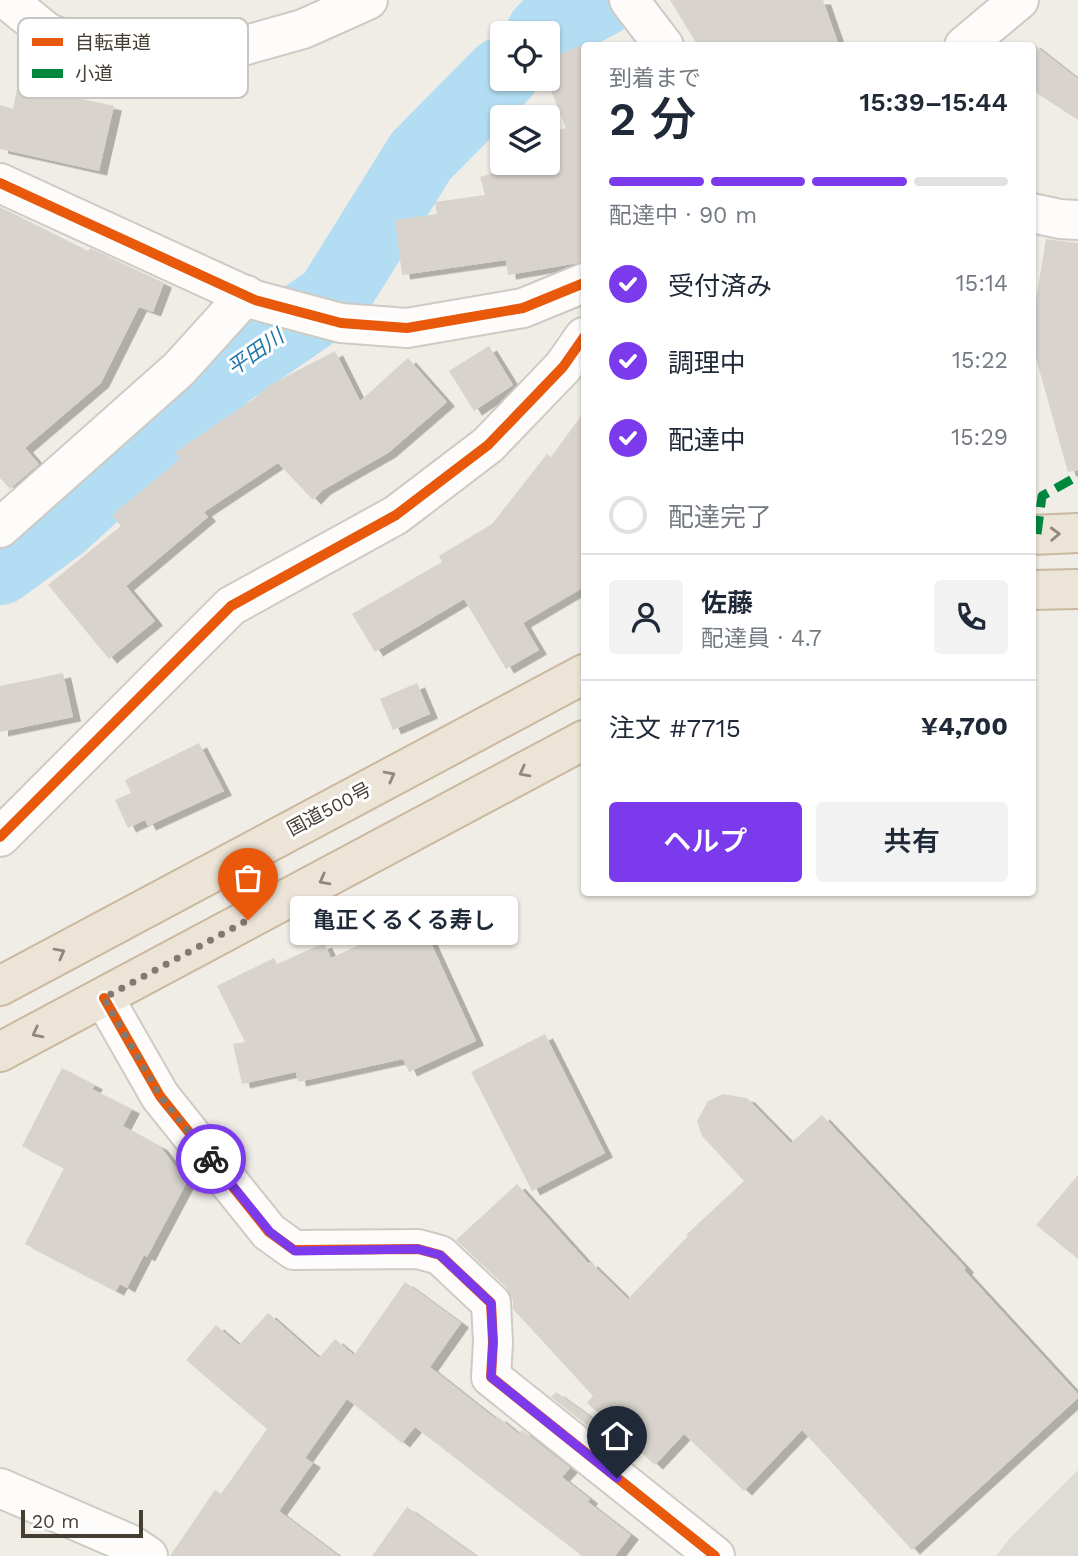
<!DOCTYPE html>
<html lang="ja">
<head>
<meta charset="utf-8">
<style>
  body { margin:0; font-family:"Work Sans","Noto Sans JP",sans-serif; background:#f2f2f3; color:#1f2937; height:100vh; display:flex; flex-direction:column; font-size:26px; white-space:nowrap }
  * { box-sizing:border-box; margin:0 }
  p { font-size:23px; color:#747a83 }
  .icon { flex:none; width:38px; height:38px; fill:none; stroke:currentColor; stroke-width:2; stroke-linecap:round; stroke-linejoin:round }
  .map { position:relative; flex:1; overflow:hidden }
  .sheet { position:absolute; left:581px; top:42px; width:455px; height:854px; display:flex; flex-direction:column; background:#fff; border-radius:7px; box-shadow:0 2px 5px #0004 }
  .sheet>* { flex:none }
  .buttons { position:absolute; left:490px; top:21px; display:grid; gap:14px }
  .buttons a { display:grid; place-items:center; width:70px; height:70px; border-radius:7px; background:#fff; box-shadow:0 2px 5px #0004; font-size:35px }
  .scale { position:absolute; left:21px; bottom:18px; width:122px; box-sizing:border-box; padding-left:7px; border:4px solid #463d33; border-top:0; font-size:19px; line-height:24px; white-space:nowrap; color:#463d33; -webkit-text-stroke:5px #fff; paint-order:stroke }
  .pin { position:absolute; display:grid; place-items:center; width:60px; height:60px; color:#fff; margin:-72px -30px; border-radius:50% 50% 50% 0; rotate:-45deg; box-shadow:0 0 7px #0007 }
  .pin .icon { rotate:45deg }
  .courier { position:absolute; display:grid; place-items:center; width:70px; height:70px; margin:-35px; border:5px solid #7c3aed; border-radius:50%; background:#fff; color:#222; box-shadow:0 2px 9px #0007 }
  .bubble { position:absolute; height:49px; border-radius:7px; background:#fff; box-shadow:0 2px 5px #0004; font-size:23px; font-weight:600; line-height:49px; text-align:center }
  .head em { font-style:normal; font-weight:600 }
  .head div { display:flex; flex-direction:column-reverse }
  .head { display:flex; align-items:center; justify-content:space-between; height:119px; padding:0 28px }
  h1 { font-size:46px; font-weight:600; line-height:52px }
  .bar { display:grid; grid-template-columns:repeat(4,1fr); gap:10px 7px; align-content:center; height:84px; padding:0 28px }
  .bar i { height:9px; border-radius:5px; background:#e0e1e3 }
  .bar .on { background:#7c3aed }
  .bar p { grid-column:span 4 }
  .line { display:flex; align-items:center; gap:18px; padding:0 28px; border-top:2px solid #e0e1e3 }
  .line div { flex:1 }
  .round { display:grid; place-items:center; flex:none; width:74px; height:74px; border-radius:7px; background:#f2f2f3 }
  ol { padding:0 28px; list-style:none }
  li { display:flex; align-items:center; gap:21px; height:77px }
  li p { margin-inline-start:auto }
  li .icon { padding:7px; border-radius:50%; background:#7c3aed; color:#fff; stroke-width:4 }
  li:last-child { color:#747a83 }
  li i { width:38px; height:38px; border:4px solid #e0e1e3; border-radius:50% }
  .cta { display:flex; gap:14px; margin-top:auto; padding:14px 28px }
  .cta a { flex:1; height:80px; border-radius:7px; background:#7c3aed; color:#fff; font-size:28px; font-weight:600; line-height:80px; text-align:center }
  .cta a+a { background:#f2f2f3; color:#1f2937 }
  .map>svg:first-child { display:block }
  .parking { fill:#dfdbd6 }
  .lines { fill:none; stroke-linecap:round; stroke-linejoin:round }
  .river { stroke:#b2ddf2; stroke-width:74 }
  .building { fill:#d8d3cd; filter:url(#shadow) }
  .minor-casing { stroke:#cecac4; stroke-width:42 }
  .highway-casing { stroke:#cab89f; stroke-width:42 }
  .minor { stroke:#fdfcfb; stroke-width:38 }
  .highway { stroke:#ece4d7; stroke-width:38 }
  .quiet { stroke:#00873e; stroke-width:9; stroke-dasharray:18 9; stroke-linecap:butt }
  .cycleway-casing { stroke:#fff; stroke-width:15 }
  .cycleway { stroke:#e8590c; stroke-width:10 }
  .oneway { stroke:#91887d }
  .done { stroke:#827a72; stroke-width:7; stroke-dasharray:0 12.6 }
  .route { stroke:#7c3aed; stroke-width:9 }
  .labels { text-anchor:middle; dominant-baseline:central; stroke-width:6; stroke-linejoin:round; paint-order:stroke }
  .street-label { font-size:19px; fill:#463d33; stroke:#fff }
  .water-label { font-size:21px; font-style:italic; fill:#2078aa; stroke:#fff }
  .key { fill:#fff; stroke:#c8c5c2; stroke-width:2 }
  .key-label { font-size:19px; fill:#463d33 }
</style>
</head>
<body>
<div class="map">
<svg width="1078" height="1556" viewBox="0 0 1078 1556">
  <defs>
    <filter id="shadow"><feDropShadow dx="8" dy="4.5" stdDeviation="0" flood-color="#0004"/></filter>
  </defs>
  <rect width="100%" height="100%" fill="#f0ece6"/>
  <path class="parking" d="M1078 1470V1556H996L1010 1538Z"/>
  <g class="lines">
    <g class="river">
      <path d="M543 33 549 27 601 0"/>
      <path d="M0 568 60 524 226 372 332 299 421 156 502 74"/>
    </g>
  </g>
  <g class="building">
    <path d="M670 0H823L839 46H698Z"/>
    <path d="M1032 43 1078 79V120L1032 90Z"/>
    <path d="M584 44V262L508 275 506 260 402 275 395 220 437 214 435 202 485 195 480 177 533 163H548V133L566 128 548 83V59Z"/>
    <path d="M18 85 114 106 99 171 0 149V105L13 109Z"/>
    <path d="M0 207 88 251 90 248 164 283 153 312 139 307 101 383 25 448 39 464 10 489 0 478Z"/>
    <path d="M1046 239 1078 243V470L1068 472 1032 344V324Z"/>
    <path d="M489 346 513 385 474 411 449 371Z"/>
    <path d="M335 351 360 401 408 358 447 402 388 453 323 490 313 500 278 463 204 512 208 517 126 586 155 621 109 659 48 585 121 526 112 515 180 459 175 452 255 398 268 386Z"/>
    <path d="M584 412V587L523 623 539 650 506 669 464 599 375 652 352 614 442 562 439 556 492 524 547 454 551 457Z"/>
    <path d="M63 673 73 717 0 732V686Z"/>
    <path d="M417 683 430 714 393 730 380 699Z"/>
    <path d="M199 743 224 791 148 826 145 820 128 828 115 800 131 793 125 780Z"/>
    <path d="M419 917 476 1041 409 1072 403 1059 298 1082 296 1072 242 1084 233 1044 245 1042 217 986 274 958 277 964 324 943 331 958Z"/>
    <path d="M545 1034 605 1153 532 1191 471 1072Z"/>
    <path d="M62 1068 95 1085 92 1089 132 1109 123 1126 160 1146 187 1182 147 1257 144 1255 127 1288 120 1284 116 1291 25 1244 64 1168 22 1146Z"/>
    <path d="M723 1094 747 1098 791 1143 822 1115 966 1268 964 1270 1078 1394V1398L912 1550 802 1430 744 1491 684 1434 655 1465 587 1403 593 1396 513 1309V1301L506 1287 456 1240 517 1184 588 1263 590 1262 628 1299 688 1236 686 1235 744 1181 702 1136 697 1121 708 1101Z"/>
    <path d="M1078 1175V1259L1036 1225Z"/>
    <path d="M405 1282 461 1323 430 1367 496 1419 498 1417 519 1434 522 1430 570 1468 562 1477 590 1499 588 1502 631 1535 615 1556H582L415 1427 402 1443 347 1399 305 1458 313 1463 279 1511 339 1556H170L215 1490 221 1494 267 1429 186 1360 216 1325 239 1345 268 1313 319 1358 335 1339 354 1355Z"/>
    <path d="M556 1392 606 1428 599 1435 551 1397Z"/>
    <path d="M407 1507 476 1556H372Z"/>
  </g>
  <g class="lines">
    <g class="minor-casing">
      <g id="minor">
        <path d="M7 0 48 33 103 52 200 58 303 29 368 0"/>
        <path d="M629 0 664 46"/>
        <path d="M964 46 1019 0"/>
        <path d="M0 183 255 300 341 323 407 328 523 308 584 283"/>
        <path d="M1032 213 1060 219 1078 220"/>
        <path d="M0 528 179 369 246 295"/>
        <path d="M0 837 231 606 396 515 488 445 563 367 584 337"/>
        <path d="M104 998 160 1096 269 1232 294 1250 418 1249 440 1255 491 1303 493 1342 491 1377 715 1556"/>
        <path d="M0 1488 130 1544 148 1556"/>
      </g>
    </g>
    <g class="highway-casing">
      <g id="highway">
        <path d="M1032 535 1078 533"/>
        <path d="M1032 590 1078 589"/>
        <path d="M0 986 584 674"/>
        <path d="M0 1052 584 740"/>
      </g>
    </g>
    <use href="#minor" class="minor"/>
    <use href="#highway" class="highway"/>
    <path class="quiet" d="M1037 534 1042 496 1078 476"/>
    <g class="cycleway-casing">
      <g id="cycleway">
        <path d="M0 183 255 300 341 323 407 328 523 308 584 283"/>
        <path d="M0 837 231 606 396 515 488 445 563 367 584 337"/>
        <path d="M104 998 160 1096 269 1232 294 1250 418 1249 440 1255 491 1303 493 1342 491 1377 715 1556"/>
      </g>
    </g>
    <use href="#cycleway" class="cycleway"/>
  </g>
  <defs><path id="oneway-chevron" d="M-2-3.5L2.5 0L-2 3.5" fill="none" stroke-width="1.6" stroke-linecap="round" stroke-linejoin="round" transform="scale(1.75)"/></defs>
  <g class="oneway">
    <use href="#oneway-chevron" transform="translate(1055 534) rotate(-2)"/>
    <use href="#oneway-chevron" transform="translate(524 772) rotate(152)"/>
    <use href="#oneway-chevron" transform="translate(390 776) rotate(-28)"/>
    <use href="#oneway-chevron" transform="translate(324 880) rotate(152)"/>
    <use href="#oneway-chevron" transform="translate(60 953) rotate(-28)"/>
    <use href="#oneway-chevron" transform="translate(37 1033) rotate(153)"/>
  </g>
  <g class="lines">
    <path class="done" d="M211 1159 160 1096 104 998 248 920"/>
    <path class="route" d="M211 1159 270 1232 295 1251 418 1249 440 1255 491 1303 493 1342 491 1377 617 1478"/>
  </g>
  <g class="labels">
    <g class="street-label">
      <text transform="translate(329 809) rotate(-28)">国道500号</text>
    </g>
    <g class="water-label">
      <text transform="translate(255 352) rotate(-35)">平田川</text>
    </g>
  </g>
  <rect x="18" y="18" width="230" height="80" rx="10" class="key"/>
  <rect x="32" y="38" width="31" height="8" fill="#e8590c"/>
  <rect x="32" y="69" width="31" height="9" fill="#00873e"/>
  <g class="key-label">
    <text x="75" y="49">自転車道</text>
    <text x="75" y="80">小道</text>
  </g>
</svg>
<div class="buttons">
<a><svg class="icon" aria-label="locate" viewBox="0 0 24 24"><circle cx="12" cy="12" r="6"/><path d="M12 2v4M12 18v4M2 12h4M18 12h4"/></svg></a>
<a><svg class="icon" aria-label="layers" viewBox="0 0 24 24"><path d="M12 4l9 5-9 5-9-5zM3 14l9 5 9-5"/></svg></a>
</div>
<div class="scale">20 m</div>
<div class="pin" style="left:248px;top:920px;background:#ea580c"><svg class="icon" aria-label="bag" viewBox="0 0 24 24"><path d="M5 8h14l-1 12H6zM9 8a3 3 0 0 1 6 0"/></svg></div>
<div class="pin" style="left:617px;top:1478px;background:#1f2937"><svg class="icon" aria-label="home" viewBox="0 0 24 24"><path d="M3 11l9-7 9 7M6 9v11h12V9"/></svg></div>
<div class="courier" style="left:211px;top:1159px"><svg class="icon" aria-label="bike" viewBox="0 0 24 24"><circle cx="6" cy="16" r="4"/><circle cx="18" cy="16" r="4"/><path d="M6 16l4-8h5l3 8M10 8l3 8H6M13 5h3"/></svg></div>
<div class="bubble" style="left:290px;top:896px;width:228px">亀正くるくる寿し</div>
<section class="sheet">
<div class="head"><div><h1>2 分</h1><p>到着まで</p></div><em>15:39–15:44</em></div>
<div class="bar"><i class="on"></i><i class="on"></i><i class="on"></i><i></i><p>配達中 · 90 m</p></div>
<ol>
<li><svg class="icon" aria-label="check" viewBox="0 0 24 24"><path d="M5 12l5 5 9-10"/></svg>受付済み<p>15:14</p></li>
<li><svg class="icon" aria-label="check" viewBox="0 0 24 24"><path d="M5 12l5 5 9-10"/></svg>調理中<p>15:22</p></li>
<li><svg class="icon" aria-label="check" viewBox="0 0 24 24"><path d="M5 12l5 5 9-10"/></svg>配達中<p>15:29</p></li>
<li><i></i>配達完了</li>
</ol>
<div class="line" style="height:126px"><a class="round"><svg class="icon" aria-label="person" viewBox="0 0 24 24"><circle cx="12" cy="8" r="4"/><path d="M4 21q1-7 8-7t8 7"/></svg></a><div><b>佐藤</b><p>配達員 · 4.7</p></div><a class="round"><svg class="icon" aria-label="phone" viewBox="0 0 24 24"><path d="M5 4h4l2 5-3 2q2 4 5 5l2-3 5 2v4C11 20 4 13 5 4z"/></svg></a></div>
<div class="line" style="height:91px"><div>注文 #7715</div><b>¥4,700</b></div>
<div class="cta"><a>ヘルプ</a><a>共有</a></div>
</section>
</div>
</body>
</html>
